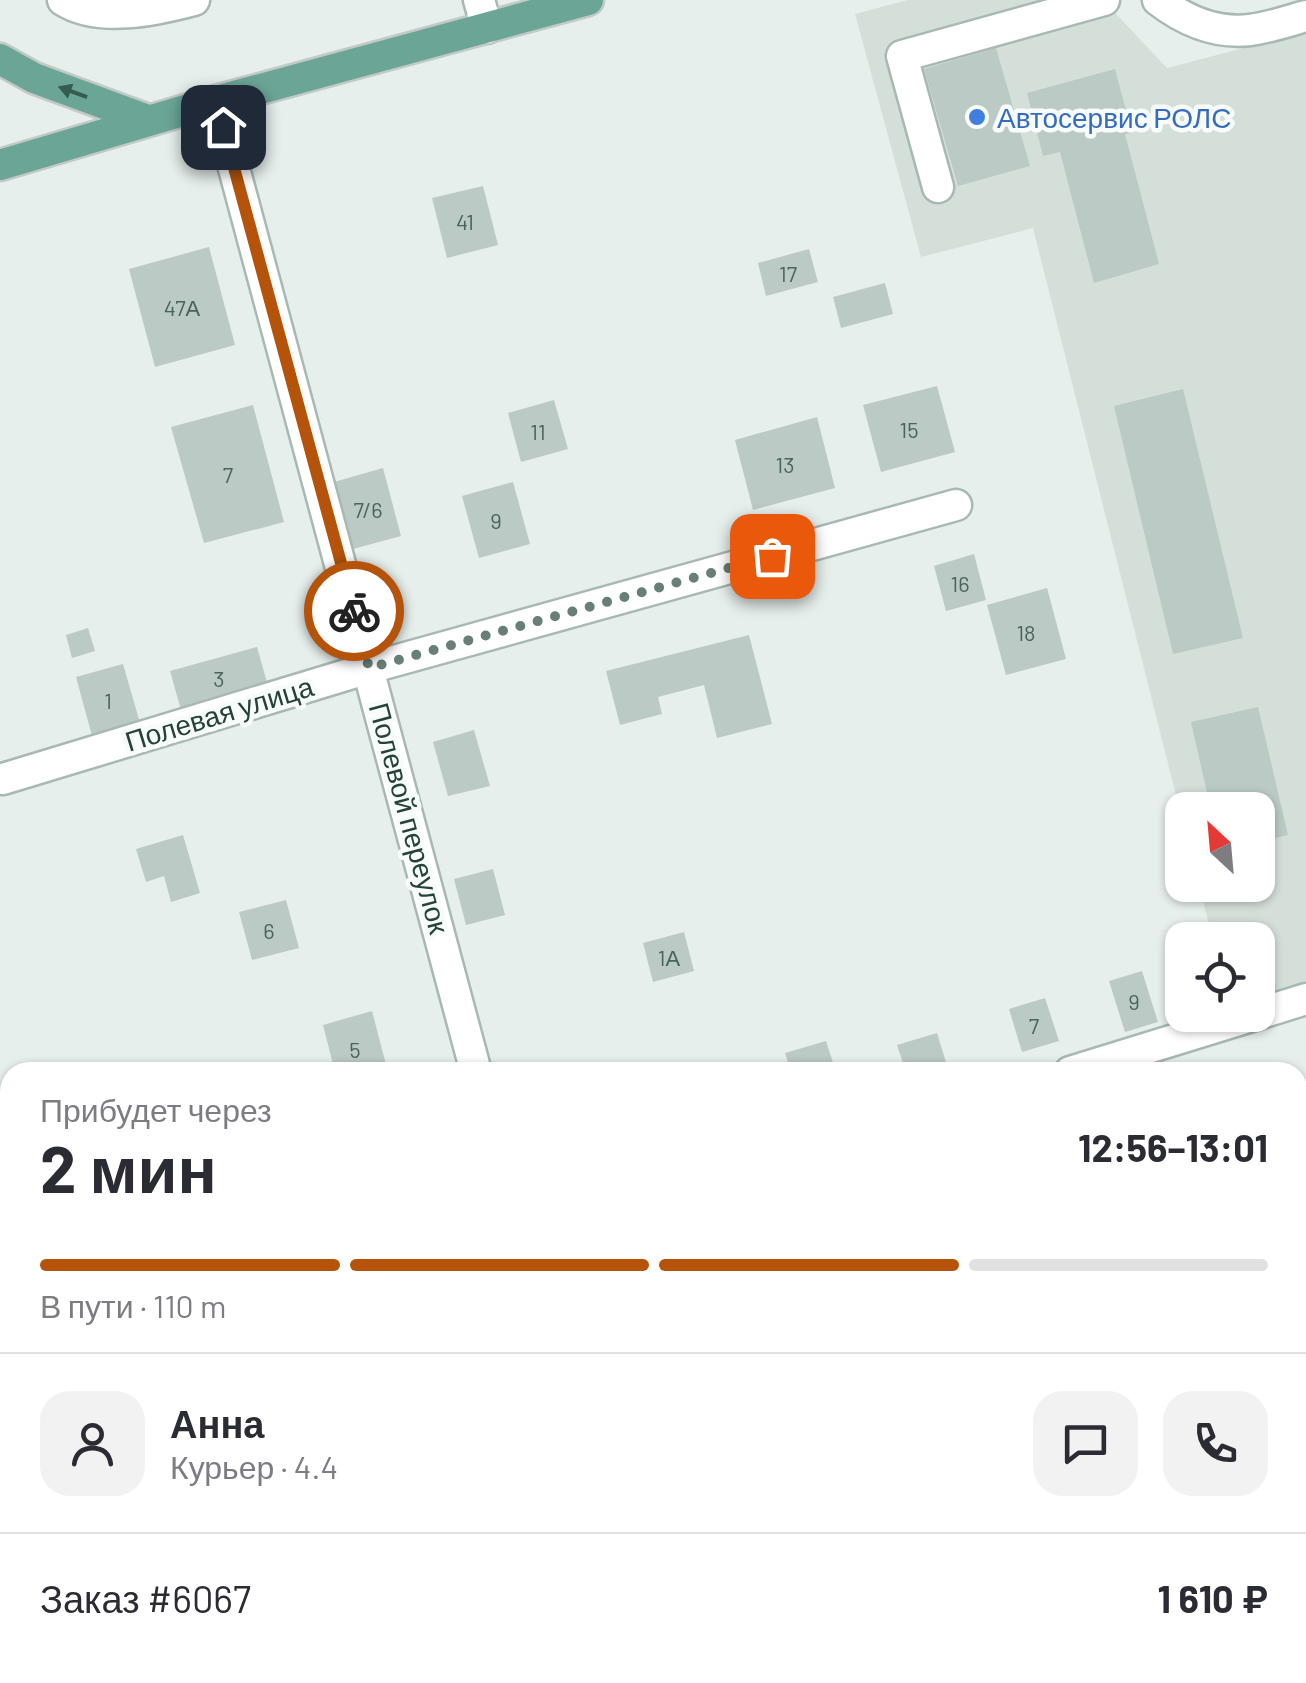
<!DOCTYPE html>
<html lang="ru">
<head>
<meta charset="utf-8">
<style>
  body { margin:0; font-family:Barlow,sans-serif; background:#f2f2f3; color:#2b2b33; height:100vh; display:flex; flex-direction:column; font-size:38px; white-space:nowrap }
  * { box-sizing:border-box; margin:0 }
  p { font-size:32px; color:#7c7c81 }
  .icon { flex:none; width:55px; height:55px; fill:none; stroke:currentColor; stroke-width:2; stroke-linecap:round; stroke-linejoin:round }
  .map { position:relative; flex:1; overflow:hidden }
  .details { position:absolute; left:0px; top:1062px; width:1308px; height:622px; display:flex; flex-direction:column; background:#fff; border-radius:30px 30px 0 0; box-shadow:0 2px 8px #0004 }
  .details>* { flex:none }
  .needle { width:65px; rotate:334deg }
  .buttons { position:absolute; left:1165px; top:792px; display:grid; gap:20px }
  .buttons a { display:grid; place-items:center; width:110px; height:110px; border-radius:20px; background:#fff; box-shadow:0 2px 8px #0004; font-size:50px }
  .pin { position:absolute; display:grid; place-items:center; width:85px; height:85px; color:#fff; margin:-42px; border-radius:20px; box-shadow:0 5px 15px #0006 }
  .courier { position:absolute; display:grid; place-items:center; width:100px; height:100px; margin:-50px; border:8px solid #b45309; border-radius:50%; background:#fff; color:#222; box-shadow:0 2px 12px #0007 }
  .headline em { font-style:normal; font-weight:700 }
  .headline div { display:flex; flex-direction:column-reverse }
  .headline { display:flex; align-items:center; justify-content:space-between; height:170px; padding:0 40px }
  h1 { font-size:65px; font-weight:700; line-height:75px }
  .bar { display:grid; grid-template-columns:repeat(4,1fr); gap:15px 10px; align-content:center; height:120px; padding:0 40px }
  .bar i { height:12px; border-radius:8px; background:#e1e1e2 }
  .bar .active { background:#b45309 }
  .bar p { grid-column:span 4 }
  .line { display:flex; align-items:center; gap:25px; padding:0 40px; border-top:2px solid #e1e1e2 }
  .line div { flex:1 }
  .round { display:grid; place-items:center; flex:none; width:105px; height:105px; border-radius:30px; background:#f2f2f3 }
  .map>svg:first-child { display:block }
  .built { fill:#d4dfda }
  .building { fill:#bbcac4 }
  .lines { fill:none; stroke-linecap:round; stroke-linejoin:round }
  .minor-casing { stroke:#a8b8b2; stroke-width:35 }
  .major-casing { stroke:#c2cac8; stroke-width:35 }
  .minor { stroke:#fff; stroke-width:30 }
  .major { stroke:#6aa596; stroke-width:30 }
  .oneway { fill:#365b51 }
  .done { stroke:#687f78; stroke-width:10; stroke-dasharray:0 18 }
  .route { stroke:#b45309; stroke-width:12 }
  .shop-dot { fill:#3f7fe0; stroke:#f7fbf9; stroke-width:4 }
  .labels { text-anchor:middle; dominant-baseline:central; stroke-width:9; stroke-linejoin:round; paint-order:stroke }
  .number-label { font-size:22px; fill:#4a645c }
  .shop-label { font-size:28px; fill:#366cbe; stroke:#f7fbf9; text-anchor:start }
  .street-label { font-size:28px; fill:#24423a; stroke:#f7fbf9 }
</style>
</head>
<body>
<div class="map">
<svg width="1306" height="1683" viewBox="0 0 1306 1683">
  <rect width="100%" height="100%" fill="#e6efeb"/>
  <g class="built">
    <path d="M908 0H1103L1167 68 1306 32V982L1258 997V940H1213L1199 885H1258V810H1182V819L1033 228 921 257 855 14Z"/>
    <path d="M1306 1203V1618L1298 1615V1205Z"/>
    <path d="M10 1207V1507L0 1481V1210Z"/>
    <path d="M74 1675H489L491 1683H77Z"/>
    <path d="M524 1675H1023L1022 1683H525Z"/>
  </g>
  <g class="building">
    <path d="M996 48 1030 166 958 186 924 69Z"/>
    <path d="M1115 69 1132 133 1125 134 1159 264 1094 283 1060 152 1043 156 1027 93Z"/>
    <path d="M483 186 498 245 447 258 432 198Z"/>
    <path d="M209 247 235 345 155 367 129 269Z"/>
    <path d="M809 249 818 282 766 296 758 263Z"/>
    <path d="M885 283 893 314 841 328 833 297Z"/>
    <path d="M937 386 955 452 881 472 863 405Z"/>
    <path d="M1183 389 1243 638 1173 654 1114 406Z"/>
    <path d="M554 400 568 449 521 462 508 413Z"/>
    <path d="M253 405 284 522 204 543 171 427Z"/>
    <path d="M817 417 835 488 753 510 735 440Z"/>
    <path d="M383 468 401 536 353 549 334 482Z"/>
    <path d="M513 482 530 544 479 558 462 496Z"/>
    <path d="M974 554 986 600 946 611 934 566Z"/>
    <path d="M1047 588 1066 659 1006 675 987 605Z"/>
    <path d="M88 628 95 651 72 658 66 635Z"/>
    <path d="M749 635 772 724 717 738 704 685 658 697 662 714 620 725 606 671Z"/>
    <path d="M257 647 268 686 181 710 170 671Z"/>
    <path d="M123 664 140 723 92 736 76 677Z"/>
    <path d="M1258 707 1288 835 1258 842V810H1211L1191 722Z"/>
    <path d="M474 730 490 786 448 796 433 742Z"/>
    <path d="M183 835 200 893 171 902 164 876 146 882 136 849Z"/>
    <path d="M493 869 505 915 466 925 454 879Z"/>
    <path d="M286 900 299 948 252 960 239 912Z"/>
    <path d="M684 932 694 971 653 982 643 943Z"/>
    <path d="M1142 971 1158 1022 1125 1032 1109 981Z"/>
    <path d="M1045 998 1059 1041 1022 1052 1009 1009Z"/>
    <path d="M372 1011 388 1072H335L323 1025Z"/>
    <path d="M937 1033 949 1072H906L897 1045Z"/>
    <path d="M826 1041 836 1072H791L785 1053Z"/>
    <path d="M1306 1300V1364L1298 1366V1303Z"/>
    <path d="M1298 1472 1306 1474V1538L1298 1536Z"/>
    <path d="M1298 1550 1306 1552V1608L1298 1606Z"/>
    <path d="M342 1675H415L417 1683H344Z"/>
    <path d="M1091 1675H1269L1267 1683H1114Z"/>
  </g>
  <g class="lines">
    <g class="minor-casing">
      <g id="minor">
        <path d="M63 0C99 23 156 10 194 0"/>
        <path d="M479 0 487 28"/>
        <path d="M1158 0C1184 20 1216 34 1250 30 1268 28 1288 21 1306 16"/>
        <path d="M216 101 476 1072"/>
        <path d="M938 187 902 56 1104 0"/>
        <path d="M3 779 369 668 956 505"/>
        <path d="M1258 1014 1306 999"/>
        <path d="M1070 1072 1255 1015"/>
        <path d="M0 1554 10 1579"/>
        <path d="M1298 1635 1306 1637"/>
        <path d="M48 1675 51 1683"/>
        <path d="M320 1675 322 1683"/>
        <path d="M506 1675 508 1683"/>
        <path d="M939 1683 940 1675"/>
      </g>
    </g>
    <g class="major-casing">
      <g id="major">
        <path d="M0 59 34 78 148 120"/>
        <path d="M0 165 216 101 588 0"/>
      </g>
    </g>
    <use href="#minor" class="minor"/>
    <use href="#major" class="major"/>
  </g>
  <defs><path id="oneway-solid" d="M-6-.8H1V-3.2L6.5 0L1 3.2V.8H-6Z" transform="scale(2.5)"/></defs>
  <use class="oneway" href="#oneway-solid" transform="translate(73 92) rotate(-160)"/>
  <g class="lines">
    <path class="done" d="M354 611 369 668 772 556"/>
    <path class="route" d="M223 127 354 611"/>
  </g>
  <circle class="shop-dot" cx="977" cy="117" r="10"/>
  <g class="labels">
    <g class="number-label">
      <text x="465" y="221">41</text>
      <text x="788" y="273">17</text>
      <text x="182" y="307">47А</text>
      <text x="909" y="429">15</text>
      <text x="538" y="431">11</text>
      <text x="785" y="464">13</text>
      <text x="228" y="474">7</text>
      <text x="368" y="509">7/6</text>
      <text x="496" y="520">9</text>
      <text x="960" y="583">16</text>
      <text x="1026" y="632">18</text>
      <text x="219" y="678">3</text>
      <text x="108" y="700">1</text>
      <text x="269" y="930">6</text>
      <text x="669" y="957">1А</text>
      <text x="1134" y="1001">9</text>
      <text x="1034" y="1025">7</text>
      <text x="355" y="1049">5</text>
    </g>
    <g class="shop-label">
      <text x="997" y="117">Автосервис РОЛС</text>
    </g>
    <g class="street-label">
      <text transform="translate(219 713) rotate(-17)">Полевая улица</text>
      <text transform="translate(410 818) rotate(75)">Полевой переулок</text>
    </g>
  </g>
</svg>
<div class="buttons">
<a><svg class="needle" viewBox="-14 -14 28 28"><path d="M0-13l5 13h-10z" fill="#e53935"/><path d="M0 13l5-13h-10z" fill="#7c7c81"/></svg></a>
<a><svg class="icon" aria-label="locate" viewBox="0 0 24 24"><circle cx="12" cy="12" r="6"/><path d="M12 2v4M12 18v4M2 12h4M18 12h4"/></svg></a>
</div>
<div class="pin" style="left:772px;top:556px;background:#ea580c"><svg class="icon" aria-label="bag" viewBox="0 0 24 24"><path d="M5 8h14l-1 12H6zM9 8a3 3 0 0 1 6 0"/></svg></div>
<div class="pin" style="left:223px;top:127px;background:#1f2937"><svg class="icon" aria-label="home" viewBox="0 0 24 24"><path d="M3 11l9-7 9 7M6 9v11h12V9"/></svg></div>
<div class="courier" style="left:354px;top:611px"><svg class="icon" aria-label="bike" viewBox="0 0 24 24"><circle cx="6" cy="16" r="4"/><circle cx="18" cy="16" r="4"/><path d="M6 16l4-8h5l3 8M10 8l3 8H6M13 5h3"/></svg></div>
<section class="details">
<div class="headline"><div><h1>2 мин</h1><p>Прибудет через</p></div><em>12:56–13:01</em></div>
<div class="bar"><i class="active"></i><i class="active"></i><i class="active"></i><i></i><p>В пути · 110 m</p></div>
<div class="line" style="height:180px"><a class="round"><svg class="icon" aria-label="person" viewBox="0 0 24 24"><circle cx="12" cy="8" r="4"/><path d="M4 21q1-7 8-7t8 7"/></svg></a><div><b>Анна</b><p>Курьер · 4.4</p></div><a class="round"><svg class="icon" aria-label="chat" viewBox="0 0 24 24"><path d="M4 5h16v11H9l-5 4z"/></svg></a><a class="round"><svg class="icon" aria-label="phone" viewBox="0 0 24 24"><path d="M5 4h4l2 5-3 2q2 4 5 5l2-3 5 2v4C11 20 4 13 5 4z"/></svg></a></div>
<div class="line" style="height:130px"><div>Заказ #6067</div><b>1 610 ₽</b></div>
</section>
</div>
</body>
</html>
